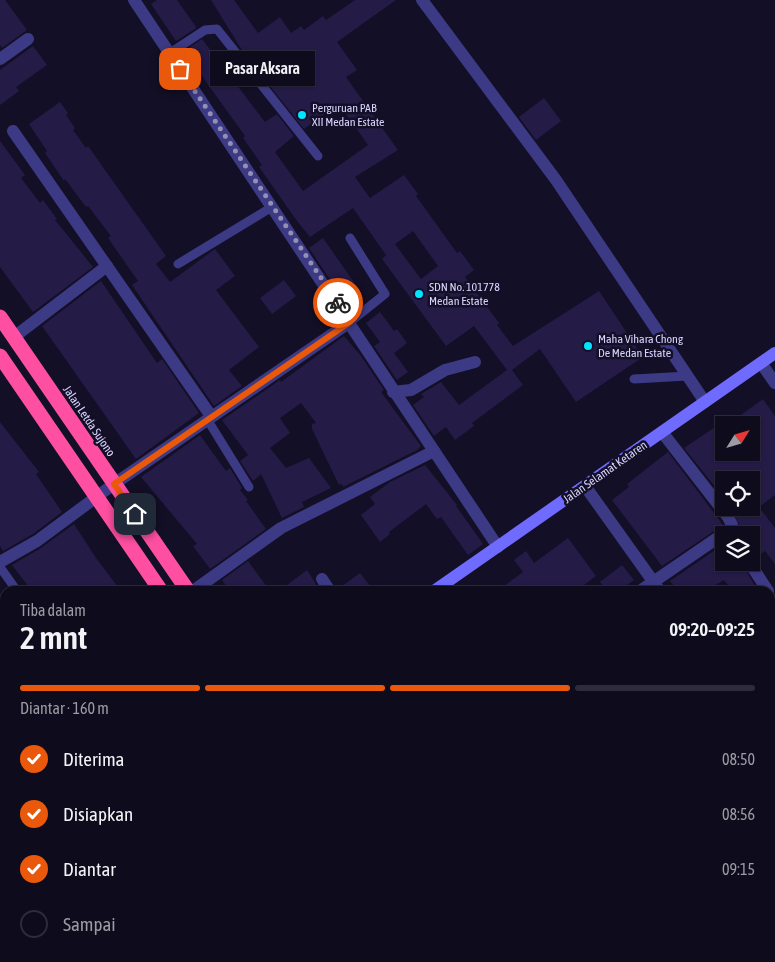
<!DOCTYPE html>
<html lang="id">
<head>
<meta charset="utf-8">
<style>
  body { margin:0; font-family:"Asap Condensed",sans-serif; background:#1c1929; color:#f1f3f6; height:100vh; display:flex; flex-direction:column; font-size:19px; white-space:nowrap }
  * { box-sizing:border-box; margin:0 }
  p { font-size:16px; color:#9b9ba3 }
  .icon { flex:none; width:28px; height:28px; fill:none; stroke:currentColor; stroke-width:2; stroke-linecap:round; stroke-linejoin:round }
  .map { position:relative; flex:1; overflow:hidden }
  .side { position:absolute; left:0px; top:586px; width:775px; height:376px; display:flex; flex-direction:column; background:#0e0b1c; border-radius:15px 15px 0 0; box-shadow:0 1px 4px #0004,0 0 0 1px #2e2b3b }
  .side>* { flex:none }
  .needle { width:32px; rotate:53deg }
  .controls { position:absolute; left:715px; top:416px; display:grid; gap:10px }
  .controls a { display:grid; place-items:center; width:45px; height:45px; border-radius:0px; background:#0e0b1c; box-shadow:0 1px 4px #0004,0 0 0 1px #2e2b3b; font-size:25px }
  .pin { position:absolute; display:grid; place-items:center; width:42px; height:42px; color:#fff; margin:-21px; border-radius:10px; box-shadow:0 2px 8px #0006 }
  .courier { position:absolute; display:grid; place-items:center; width:50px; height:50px; margin:-25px; border:4px solid #ea580c; border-radius:50%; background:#fff; color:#222; box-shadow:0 1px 6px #0007 }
  .bubble { position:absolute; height:35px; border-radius:0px; background:#0e0b1c; box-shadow:0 1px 4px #0004,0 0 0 1px #2e2b3b; font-size:16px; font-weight:600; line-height:35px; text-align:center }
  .overview em { font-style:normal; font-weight:600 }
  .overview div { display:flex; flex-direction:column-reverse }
  .overview { display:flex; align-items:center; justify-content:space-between; height:85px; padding:0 20px }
  h1 { font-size:32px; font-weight:600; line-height:38px }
  .bar { display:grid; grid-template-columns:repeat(4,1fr); gap:8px 5px; align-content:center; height:60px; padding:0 20px }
  .bar i { height:6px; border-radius:4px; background:#2e2b3b }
  .bar .current { background:#ea580c }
  .bar p { grid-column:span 4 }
  ol { padding:0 20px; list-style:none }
  li { display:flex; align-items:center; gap:15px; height:55px }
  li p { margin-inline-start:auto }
  li .icon { padding:5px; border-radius:50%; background:#ea580c; color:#fff; stroke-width:4 }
  li:last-child { color:#9b9ba3 }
  li i { width:28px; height:28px; border:2px solid #2e2b3b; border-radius:50% }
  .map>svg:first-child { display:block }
  .building { fill:#241b47; fill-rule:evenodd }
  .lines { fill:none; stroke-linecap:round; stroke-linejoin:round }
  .lane { stroke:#3d3a85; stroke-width:9 }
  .street { stroke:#3d3a85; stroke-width:12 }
  .secondary { stroke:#6f6bff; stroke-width:12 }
  .highway { stroke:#ff4fa3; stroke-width:15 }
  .done { stroke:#948fb3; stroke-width:5; stroke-dasharray:0 9 }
  .route { stroke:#ea580c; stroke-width:6 }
  .poi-dot { fill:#00e5ff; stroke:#130f26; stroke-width:2 }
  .labels { text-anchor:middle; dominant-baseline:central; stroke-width:5; stroke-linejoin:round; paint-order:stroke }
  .poi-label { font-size:12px; fill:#d9d4ff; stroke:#130f26; text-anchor:start }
  .street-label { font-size:12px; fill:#d9d4ff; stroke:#130f26 }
</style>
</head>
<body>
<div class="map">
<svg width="775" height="962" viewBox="0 0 775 962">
  <rect width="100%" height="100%" fill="#130f26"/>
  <g class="building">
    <path d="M0 0H5L27 30 2 48 0 45Z"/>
    <path d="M157 0H177L196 27 195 29 176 41 151 4Z"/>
    <path d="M211 0H234L258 33 280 17 291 33 301 26 304 30 323 16 326 20 355 0H396L337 42 357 70 346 77 398 150 355 177 370 198 404 175 418 194 416 196 457 253 460 251 474 270 465 277 499 323 497 325 513 346 599 291 643 357 576 402 540 349 512 370 523 385 472 423 474 426 455 440 446 427 434 436 413 405 424 397 421 394 441 382 459 405 507 370 474 326 446 346 382 259 386 255 353 208 310 237 297 221 259 167 262 165 243 138 245 136 184 51 202 39 265 122 277 114 294 136 275 152 303 191 368 145 339 104 304 129 245 55ZM413 231 438 266 421 279 395 244Z"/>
    <path d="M33 46 47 65 16 87 19 91 0 105V70Z"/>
    <path d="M544 98 561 121 536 140 519 117Z"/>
    <path d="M60 102 68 113 66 115 75 128 73 130 86 148 88 146 166 256 156 264 170 282 215 249 235 276 216 290 259 347 229 370 242 386 214 406 132 285 138 281 108 238 111 236 88 206 86 207 65 179 64 181 45 153 47 151 29 124Z"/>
    <path d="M0 141 25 175 21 178 40 203 43 200 57 219 55 220 93 267 33 312 0 267Z"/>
    <path d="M323 238 358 288 343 299 309 248Z"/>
    <path d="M284 280 296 296 272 314 260 298Z"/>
    <path d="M101 281 157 363 162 359 199 413 136 459 42 326Z"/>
    <path d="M380 312 394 331 397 329 407 343 394 353 408 372 397 380 374 346 380 342 366 323Z"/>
    <path d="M344 336 361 356 384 390 381 392 421 446 417 450 343 487 342 484 339 485 312 429V424L316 423 301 403 280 418 290 433 270 448 286 468 309 458 331 488 302 502 304 507 282 518 261 474 253 481 240 461 248 455 222 420 280 380 281 382Z"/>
    <path d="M763 399 775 416V495L759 507 775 528V564L765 551 756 558 751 554V535H744L731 508H751V480H724V498L684 448 724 421V452H751V425H727Z"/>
    <path d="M0 422 39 472 36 474 62 512 33 534 3 551 0 546Z"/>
    <path d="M200 435 226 471 230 468 242 488 240 490 248 500 246 501 266 529 210 569 193 546 197 544 141 477Z"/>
    <path d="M668 452 723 525 662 566 612 500 629 487 627 484Z"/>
    <path d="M425 465 457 505 456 506 483 544 468 555 441 517 437 519 426 504 389 532 390 534 380 542 361 515 375 504 370 497 390 482Z"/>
    <path d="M74 524 96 558 121 591H32L12 565 41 548Z"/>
    <path d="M568 538 596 576 576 591H497L523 572 514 560 526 551 534 563Z"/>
    <path d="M724 544V562H741L758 591H733L724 580 706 591H678L670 581Z"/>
    <path d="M248 561 270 591H230L222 580Z"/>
    <path d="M622 565 634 580 619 591H607L600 582Z"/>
    <path d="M307 570 320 591H279Z"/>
    <path d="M360 573 374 591H338V589Z"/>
  </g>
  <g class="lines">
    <g class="lane">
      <path d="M170 53 205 30 217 29 318 156"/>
      <path d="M350 238 385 294 350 322"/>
      <path d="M178 264 272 207"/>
      <path d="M634 379 688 376"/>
      <path d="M207 419 249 487"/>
      <path d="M0 567 17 591"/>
    </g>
    <g class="street">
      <path d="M134 0 498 547"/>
      <path d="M422 0 556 180 705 402"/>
      <path d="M0 59 28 39"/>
      <path d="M13 131 211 416"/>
      <path d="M14 337 107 266"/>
      <path d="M761 363 775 383"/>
      <path d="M393 392 411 390 445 370 475 362"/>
      <path d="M662 432 728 517 732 525V535"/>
      <path d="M585 486 660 591"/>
      <path d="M0 562 37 541 114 484 350 322"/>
      <path d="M749 562 768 591"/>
      <path d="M322 579 330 591"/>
      <path d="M193 591 281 528 434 451"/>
      <path d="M640 591 732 528"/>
      <path d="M0 608 5 615"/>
      <path d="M770 738 775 745"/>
      <path d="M770 764 775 761"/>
      <path d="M770 940 775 937"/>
      <path d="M0 947 5 954"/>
      <path d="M100 958 103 962"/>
      <path d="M215 962 221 958"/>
      <path d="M363 962 370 958"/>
      <path d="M518 962 524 958"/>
      <path d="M738 962 744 958"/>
    </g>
    <g class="secondary">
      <path d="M434 591 775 353"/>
      <path d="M0 891 5 887"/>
      <path d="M0 913 5 909"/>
    </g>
    <g class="highway">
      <path d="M0 317 188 591"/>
      <path d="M0 356 161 591"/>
      <path d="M421 958 424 962"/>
      <path d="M444 958 447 962"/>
    </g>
  </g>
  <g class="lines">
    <path class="done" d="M180 69 338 303"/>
    <path class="route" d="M135 514 114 484 350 322 338 303"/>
  </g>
  <g class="poi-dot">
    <circle cx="302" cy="115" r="5"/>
    <circle cx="419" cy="294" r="5"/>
    <circle cx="588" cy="346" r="5"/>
  </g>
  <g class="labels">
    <g class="poi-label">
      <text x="312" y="108">Perguruan PAB<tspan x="312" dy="14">XII Medan Estate</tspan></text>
      <text x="429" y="287">SDN No. 101778<tspan x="429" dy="14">Medan Estate</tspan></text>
      <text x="598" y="339">Maha Vihara Chong<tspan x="598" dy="14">De Medan Estate</tspan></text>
    </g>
    <g class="street-label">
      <text transform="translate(89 421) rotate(56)">Jalan Letda Sujono</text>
      <text transform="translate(605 472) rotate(-35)">Jalan Selamat Ketaren</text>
    </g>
  </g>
</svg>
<div class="controls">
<a><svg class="needle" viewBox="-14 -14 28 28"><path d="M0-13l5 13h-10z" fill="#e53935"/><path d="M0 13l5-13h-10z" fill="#9b9ba3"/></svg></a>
<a><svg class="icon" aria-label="locate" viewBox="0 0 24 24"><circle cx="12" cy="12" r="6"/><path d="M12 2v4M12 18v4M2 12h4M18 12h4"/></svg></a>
<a><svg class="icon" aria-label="layers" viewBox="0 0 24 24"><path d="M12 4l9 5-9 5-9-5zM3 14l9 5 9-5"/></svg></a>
</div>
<div class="pin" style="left:180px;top:69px;background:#ea580c"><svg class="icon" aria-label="bag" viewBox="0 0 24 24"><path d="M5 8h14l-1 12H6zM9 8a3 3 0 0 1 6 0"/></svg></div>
<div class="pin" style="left:135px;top:514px;background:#1f2937"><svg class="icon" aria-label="home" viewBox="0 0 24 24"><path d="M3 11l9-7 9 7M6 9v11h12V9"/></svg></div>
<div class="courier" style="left:338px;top:303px"><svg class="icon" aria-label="bike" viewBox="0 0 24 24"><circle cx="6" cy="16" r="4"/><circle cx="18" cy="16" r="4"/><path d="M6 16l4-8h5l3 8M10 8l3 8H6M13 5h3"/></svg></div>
<div class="bubble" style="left:210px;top:51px;width:105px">Pasar Aksara</div>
<section class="side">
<div class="overview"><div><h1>2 mnt</h1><p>Tiba dalam</p></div><em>09:20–09:25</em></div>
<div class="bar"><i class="current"></i><i class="current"></i><i class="current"></i><i></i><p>Diantar · 160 m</p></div>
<ol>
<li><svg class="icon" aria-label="check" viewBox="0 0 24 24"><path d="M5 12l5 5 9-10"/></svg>Diterima<p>08:50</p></li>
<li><svg class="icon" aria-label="check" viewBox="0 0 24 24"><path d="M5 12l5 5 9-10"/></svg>Disiapkan<p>08:56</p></li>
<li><svg class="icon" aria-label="check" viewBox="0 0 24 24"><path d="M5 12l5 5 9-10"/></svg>Diantar<p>09:15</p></li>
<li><i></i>Sampai</li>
</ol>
</section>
</div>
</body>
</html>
